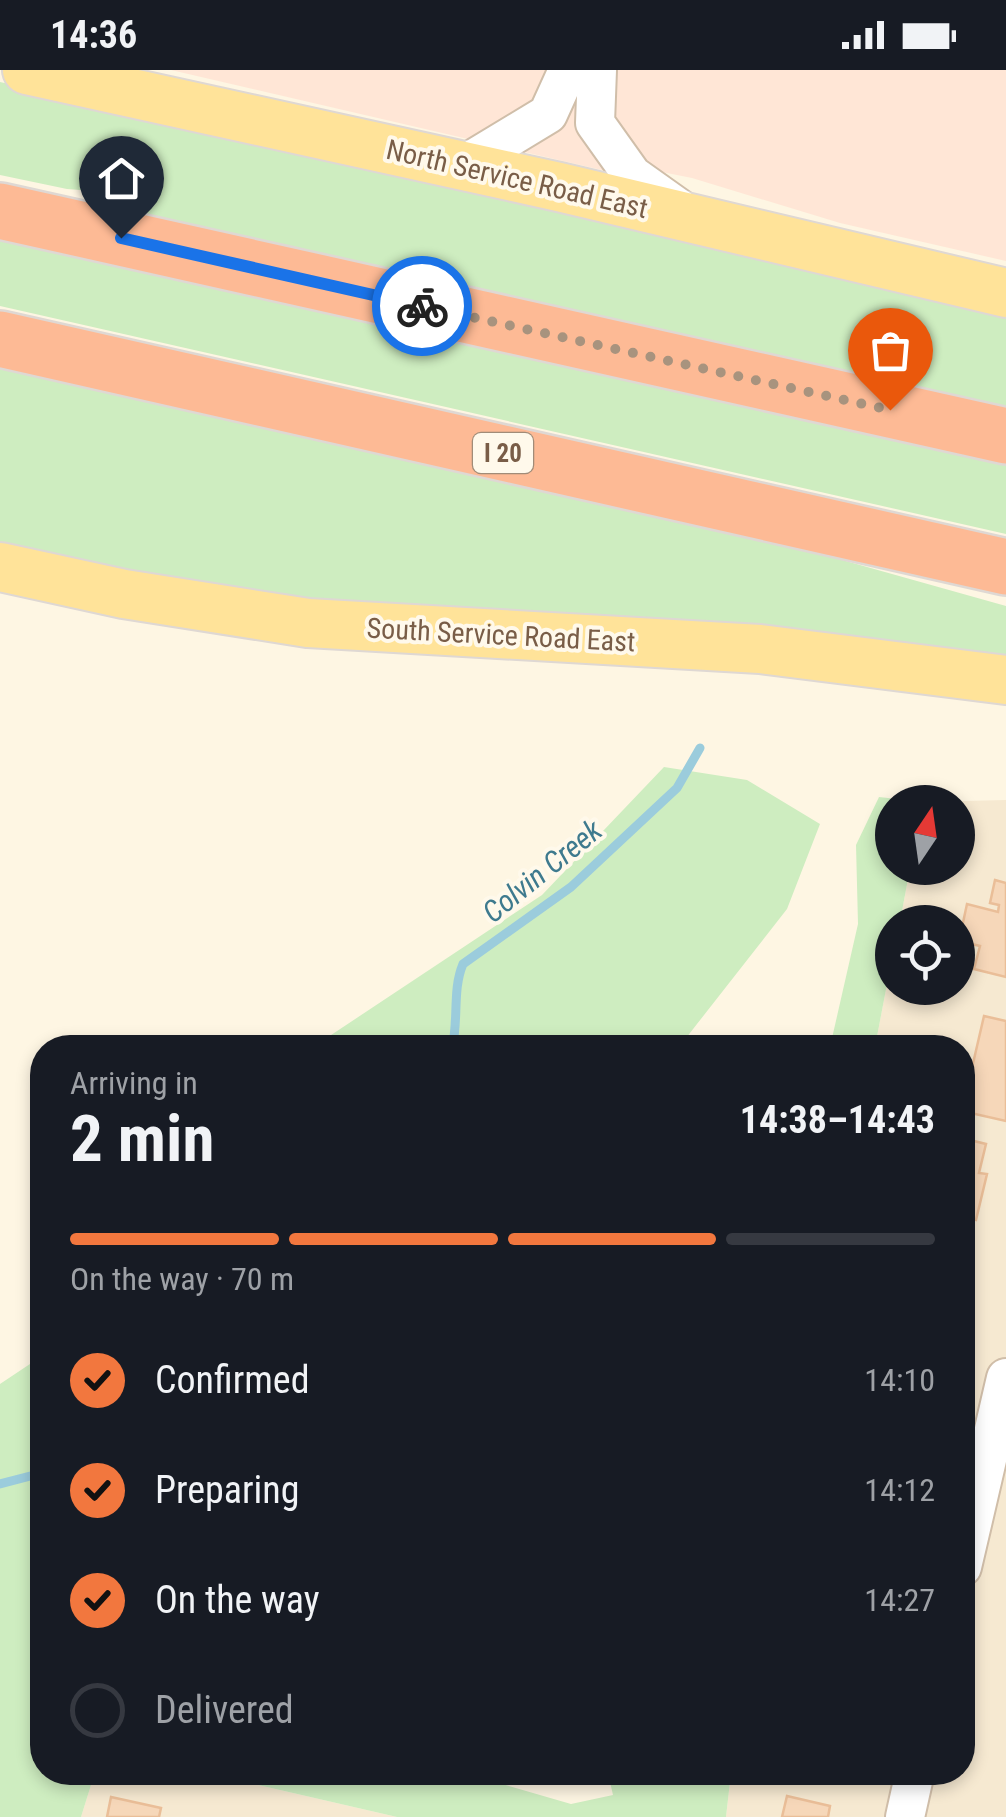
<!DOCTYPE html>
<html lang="en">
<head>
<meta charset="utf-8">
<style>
  body { margin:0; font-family:"Roboto Condensed",sans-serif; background:#242831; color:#f1f3f6; height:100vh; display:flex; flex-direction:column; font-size:38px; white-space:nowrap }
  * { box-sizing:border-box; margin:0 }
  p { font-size:32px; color:#9ea1a6 }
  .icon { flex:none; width:55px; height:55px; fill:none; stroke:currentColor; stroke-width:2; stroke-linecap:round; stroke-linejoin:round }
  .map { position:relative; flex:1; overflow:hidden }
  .sheet { position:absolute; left:30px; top:965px; width:945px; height:750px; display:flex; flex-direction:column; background:#171b24; border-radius:40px; box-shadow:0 5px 15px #0003 }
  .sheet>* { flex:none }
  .needle { width:65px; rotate:13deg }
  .tools { position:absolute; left:875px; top:715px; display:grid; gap:20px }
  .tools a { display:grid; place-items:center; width:100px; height:100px; border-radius:50%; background:#171b24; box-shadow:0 5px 15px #0003; font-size:50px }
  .pin { position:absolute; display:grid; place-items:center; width:85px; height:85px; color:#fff; margin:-102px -42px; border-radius:50% 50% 50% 0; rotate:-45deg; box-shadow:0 0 10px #0007 }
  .pin .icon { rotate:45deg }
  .courier { position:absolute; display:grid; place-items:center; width:100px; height:100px; margin:-50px; border:8px solid #1a73e8; border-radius:50%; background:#fff; color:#222; box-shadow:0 2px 12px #0007 }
  .headline em { font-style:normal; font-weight:700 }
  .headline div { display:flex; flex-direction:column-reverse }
  .headline { display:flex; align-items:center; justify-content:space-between; height:170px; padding:0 40px }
  h1 { font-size:65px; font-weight:700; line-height:75px }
  .bar { display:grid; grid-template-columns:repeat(4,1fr); gap:15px 10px; align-content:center; height:120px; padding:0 40px }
  .bar i { height:12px; border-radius:8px; background:#363941 }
  .bar .current { background:#f2773e }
  .bar p { grid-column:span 4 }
  ol { padding:0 40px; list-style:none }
  li { display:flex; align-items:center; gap:30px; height:110px }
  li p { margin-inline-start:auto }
  li .icon { padding:10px; border-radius:50%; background:#f2773e; color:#111; stroke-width:4 }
  li:last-child { color:#9ea1a6 }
  li i { width:55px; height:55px; border:5px solid #363941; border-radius:50% }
  .status { display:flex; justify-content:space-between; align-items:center; height:70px; padding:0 50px; background:#171b24; direction:ltr }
  .status svg { height:28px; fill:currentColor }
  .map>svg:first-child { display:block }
  .residential { fill:#f6e9d1 }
  .commercial { fill:#ffe6d6 }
  .green { fill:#ceedc0 }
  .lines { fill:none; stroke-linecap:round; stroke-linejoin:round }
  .stream { stroke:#9bccdc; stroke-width:9 }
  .building { fill:#f6d7b9; stroke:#eabe98; stroke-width:2.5 }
  .minor-casing { stroke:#d0bea9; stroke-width:42 }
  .major-casing { stroke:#dfd8d3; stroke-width:52 }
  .highway-casing { stroke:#dfd8d3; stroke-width:60 }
  .minor { stroke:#fff; stroke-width:38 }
  .major { stroke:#ffe399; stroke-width:48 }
  .highway { stroke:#fdba95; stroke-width:55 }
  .done { stroke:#a8937e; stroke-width:10; stroke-dasharray:0 18 }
  .route { stroke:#1a73e8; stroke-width:12 }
  .labels { text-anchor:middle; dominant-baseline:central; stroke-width:8; stroke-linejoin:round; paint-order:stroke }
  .shield { fill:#fff9eb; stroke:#a18c78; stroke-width:2.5 }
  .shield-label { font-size:25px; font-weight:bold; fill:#795d47 }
  .street-label { font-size:28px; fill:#795d47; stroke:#fff9eb }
  .water-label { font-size:30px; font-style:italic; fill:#3e7a8e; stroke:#fff9eb }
</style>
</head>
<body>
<div class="status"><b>14:36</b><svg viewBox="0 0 49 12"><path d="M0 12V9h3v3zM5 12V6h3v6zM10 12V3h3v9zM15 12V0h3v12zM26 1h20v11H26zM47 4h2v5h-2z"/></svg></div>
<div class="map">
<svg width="1006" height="1747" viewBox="0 0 1006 1747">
  <rect width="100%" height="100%" fill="#fef6e3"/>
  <g class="residential">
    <path d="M1006 730V1747H726L731 1703 962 1702V978L875 977 892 888V918H958V852H900L910 798H958V732H924Z"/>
    <path d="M106 1702 206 1703 397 1747H81L91 1715Z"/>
  </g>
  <path class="commercial" d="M171 0H1006V191L840 153 692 108 642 98 606 101Z"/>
  <g class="green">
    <path d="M0 12 1006 241V340L180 154 133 141 93 121 67 119 0 105Z"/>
    <path d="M0 164 1006 392V464L0 236Z"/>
    <path d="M0 285 668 441 1006 536V585L817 564 399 540 225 519 104 498 0 475Z"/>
    <path d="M664 697 747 710 820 754 787 839 679 977H313L542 825Z"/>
    <path d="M879 727 924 732H892V798H910L900 852H892V888L875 977H830L858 854 856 775Z"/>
    <path d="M42 1286V1702L106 1703 91 1715 81 1747H0V1314Z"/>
    <path d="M206 1703H464L571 1734 613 1725 608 1703H731L726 1747H397Z"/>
  </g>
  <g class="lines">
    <g class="stream">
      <path d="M452 978C459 950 452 920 463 894L571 817 677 718 700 678"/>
      <path d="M0 1414 42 1403"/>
    </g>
  </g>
  <g class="building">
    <path d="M995 810 1006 813V907L974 899 980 876 959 871 967 834 998 842 999 835 990 833Z"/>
    <path d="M984 946 1006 951V1051L962 1041Z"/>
    <path d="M962 1068 986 1074 979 1103 987 1104 976 1150 962 1146Z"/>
    <path d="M787 1726 830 1736 828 1747H782Z"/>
    <path d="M111 1727 161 1738 159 1747H107Z"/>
  </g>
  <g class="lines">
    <g class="minor-casing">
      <g id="minor">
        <path d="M597 0 595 53 632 105 684 142"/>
        <path d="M462 96 548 44 568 0"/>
        <path d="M962 1497 1006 1308"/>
        <path d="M905 1747 915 1702"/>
      </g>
    </g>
    <g class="major-casing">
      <g id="major">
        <path d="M27 0 559 117 1006 223"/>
        <path d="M0 497 124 524 308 553 760 579 1006 610"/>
      </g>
    </g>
    <g class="highway-casing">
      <g id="highway">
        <path d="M0 141 1006 366"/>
        <path d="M0 269 1006 497"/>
      </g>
    </g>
    <use href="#minor" class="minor"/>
    <use href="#major" class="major"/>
    <use href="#highway" class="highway"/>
  </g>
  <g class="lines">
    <path class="done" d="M422 236 890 340"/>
    <path class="route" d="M121 168 422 236"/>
  </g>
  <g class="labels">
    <rect class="shield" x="473" y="363" width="60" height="40" rx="8"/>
    <g class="shield-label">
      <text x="503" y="383">I 20</text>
    </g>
    <g class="street-label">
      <text transform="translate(517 109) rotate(13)">North Service Road East</text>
      <text transform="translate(501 565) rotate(3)">South Service Road East</text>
    </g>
    <g class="water-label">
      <text transform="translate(542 801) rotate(-39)">Colvin Creek</text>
    </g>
  </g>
</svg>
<div class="tools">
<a><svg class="needle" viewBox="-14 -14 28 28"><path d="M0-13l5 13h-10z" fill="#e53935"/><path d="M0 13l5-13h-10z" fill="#9ea1a6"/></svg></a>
<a><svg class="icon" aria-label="locate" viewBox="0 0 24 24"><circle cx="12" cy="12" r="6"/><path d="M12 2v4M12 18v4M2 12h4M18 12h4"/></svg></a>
</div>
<div class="pin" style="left:890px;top:340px;background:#ea580c"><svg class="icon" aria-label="bag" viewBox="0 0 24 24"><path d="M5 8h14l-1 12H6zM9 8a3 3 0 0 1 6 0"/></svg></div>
<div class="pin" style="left:121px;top:168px;background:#1f2937"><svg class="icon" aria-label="home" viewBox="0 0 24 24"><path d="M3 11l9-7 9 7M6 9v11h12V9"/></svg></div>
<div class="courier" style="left:422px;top:236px"><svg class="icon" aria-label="bike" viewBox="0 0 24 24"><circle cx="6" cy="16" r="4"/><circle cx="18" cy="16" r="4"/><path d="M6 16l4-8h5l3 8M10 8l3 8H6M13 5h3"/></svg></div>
<section class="sheet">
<div class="headline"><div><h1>2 min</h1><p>Arriving in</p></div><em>14:38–14:43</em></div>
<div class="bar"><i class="current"></i><i class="current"></i><i class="current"></i><i></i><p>On the way · 70 m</p></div>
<ol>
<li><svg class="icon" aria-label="check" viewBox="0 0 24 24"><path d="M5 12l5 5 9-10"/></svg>Confirmed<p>14:10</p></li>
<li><svg class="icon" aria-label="check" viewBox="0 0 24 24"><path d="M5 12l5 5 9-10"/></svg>Preparing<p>14:12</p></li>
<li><svg class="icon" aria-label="check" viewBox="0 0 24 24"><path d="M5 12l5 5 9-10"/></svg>On the way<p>14:27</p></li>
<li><i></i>Delivered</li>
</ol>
</section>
</div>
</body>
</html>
